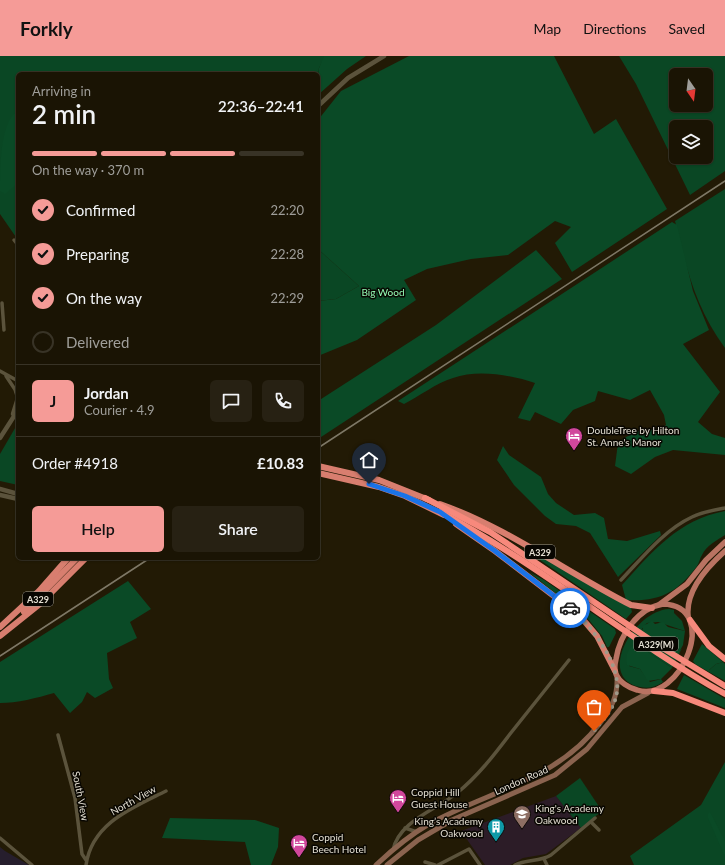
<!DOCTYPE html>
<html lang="en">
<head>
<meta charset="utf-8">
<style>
  body { margin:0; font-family:Lato,sans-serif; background:#272113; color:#f1f3f6; height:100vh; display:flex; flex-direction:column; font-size:15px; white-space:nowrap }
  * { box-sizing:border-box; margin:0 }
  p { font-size:13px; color:#9f9e9a }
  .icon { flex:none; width:22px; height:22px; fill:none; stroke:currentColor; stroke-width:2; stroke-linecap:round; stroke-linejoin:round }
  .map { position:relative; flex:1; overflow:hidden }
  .panel { position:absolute; left:16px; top:16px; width:304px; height:488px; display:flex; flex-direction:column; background:#1a1404; border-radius:6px; box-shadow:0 1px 3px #0004,0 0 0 1px #383326 }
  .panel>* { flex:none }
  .needle { width:26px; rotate:166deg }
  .fabs { position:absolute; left:669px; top:12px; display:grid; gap:8px }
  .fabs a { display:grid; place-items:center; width:44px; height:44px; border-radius:6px; background:#1a1404; box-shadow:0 1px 3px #0004,0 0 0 1px #383326; font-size:20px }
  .pin { position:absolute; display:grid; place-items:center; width:34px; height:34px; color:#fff; margin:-41px -17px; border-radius:50% 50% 50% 0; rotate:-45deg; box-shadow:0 0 4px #0007 }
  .pin .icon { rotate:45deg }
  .courier { position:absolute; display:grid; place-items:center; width:40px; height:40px; margin:-20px; border:3px solid #1a73e8; border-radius:50%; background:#fff; color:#222; box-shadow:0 1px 5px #0007 }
  .overview em { font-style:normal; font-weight:600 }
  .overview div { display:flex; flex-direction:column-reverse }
  .overview { display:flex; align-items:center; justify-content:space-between; height:68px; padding:0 16px }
  h1 { font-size:26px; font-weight:600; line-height:30px }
  .bar { display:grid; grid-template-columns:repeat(4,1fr); gap:6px 4px; align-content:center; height:48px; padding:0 16px }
  .bar i { height:5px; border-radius:3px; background:#383326 }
  .bar .current { background:#f59b97 }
  .bar p { grid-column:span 4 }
  .line { display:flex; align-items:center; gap:10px; padding:0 16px; border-top:1px solid #383326 }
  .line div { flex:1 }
  .round { display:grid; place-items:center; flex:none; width:42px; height:42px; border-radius:6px; background:#272113 }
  ol { padding:0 16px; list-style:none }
  li { display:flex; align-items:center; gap:12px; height:44px }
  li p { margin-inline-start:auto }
  li .icon { padding:4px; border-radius:50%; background:#f59b97; color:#111; stroke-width:4 }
  li:last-child { color:#9f9e9a }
  li i { width:22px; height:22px; border:2px solid #383326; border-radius:50% }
  .cta { display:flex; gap:8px; margin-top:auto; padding:8px 16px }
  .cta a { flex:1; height:46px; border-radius:6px; background:#f59b97; color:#111; font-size:16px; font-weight:600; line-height:46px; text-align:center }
  .cta a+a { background:#272113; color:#f1f3f6 }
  header { display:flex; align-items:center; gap:24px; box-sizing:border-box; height:56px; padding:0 20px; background:#f59b97; color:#111 }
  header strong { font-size:19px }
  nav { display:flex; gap:22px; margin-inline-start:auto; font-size:14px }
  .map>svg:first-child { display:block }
  .commercial { fill:#261e2d }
  .education { fill:#2c1c27 }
  .green { fill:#0a4724; fill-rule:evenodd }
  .forest { fill:#0a4a26 }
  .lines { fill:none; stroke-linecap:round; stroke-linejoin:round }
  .minor { stroke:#5b533c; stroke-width:3.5 }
  .tertiary { stroke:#5b533c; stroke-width:4.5 }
  .secondary { stroke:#8a634f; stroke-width:5 }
  .primary { stroke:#b97362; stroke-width:5.5 }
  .trunk { stroke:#d87e6f; stroke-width:6 }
  .motorway { stroke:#f7897c; stroke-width:6 }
  .rail { stroke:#7e7866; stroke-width:1.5 }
  .done { stroke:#a09a8a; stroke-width:4; stroke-dasharray:0 7.2 }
  .route { stroke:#1a73e8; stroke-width:5 }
  .labels { text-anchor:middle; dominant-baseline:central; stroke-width:3; stroke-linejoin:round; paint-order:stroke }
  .shield { fill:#080601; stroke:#a29e93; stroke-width:1 }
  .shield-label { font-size:9px; font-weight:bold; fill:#e4dfd2 }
  .park-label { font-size:10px; fill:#95fdb5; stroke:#080601 }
  .poi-label { font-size:10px; fill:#e4dfd2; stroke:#080601; text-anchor:start }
  .street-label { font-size:10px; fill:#e4dfd2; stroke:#080601 }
</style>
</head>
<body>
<header>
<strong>Forkly</strong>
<nav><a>Map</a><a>Directions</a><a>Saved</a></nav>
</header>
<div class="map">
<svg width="725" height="809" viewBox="0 0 725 809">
  <rect width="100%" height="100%" fill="#221a05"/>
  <path class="commercial" d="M0 791 5 795 29 809H0Z"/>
  <path class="education" d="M556 740 581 772 546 798 523 802 510 809H485L461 775Z"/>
  <g class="green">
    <path d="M0 0H324L325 1 319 12 318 23V18H18V184L0 158Z"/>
    <path d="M619 0H725V115L690 139 636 28ZM676 19H706V49H676ZM676 71H706V101H676Z"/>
    <path d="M725 133V292C696 253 686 212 675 165Z"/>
    <path d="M318 193 359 230 336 243 318 245Z"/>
    <path d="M18 367V429L0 425V398Z"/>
    <path d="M669 553 674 554V557L682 565 685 575 658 566 647 567 642 573 678 597 682 592 672 612 640 591 629 610 640 613 650 626 661 623 663 626C656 631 648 633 640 631 596 622 633 555 669 553Z"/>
    <path d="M723 606 725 608V625L709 616V614L716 608Z"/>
    <path d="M684 619 725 643V652L677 633Z"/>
    <path d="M725 706V809H634L630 800 701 749Z"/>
    <path d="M580 722 602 755 581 772 556 740Z"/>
  </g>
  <g class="forest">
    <path d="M324 0H366L347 13 318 39 319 12Z"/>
    <path d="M409 0H554L594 78 616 63 667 153 572 216 555 187 571 171 555 165 508 199 471 203 427 213 404 224 416 244 357 284 318 300V245L336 243 359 230 318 193V64L341 35Z"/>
    <path d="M15 57H18V127L5 138 0 135C0 111 0 70 15 57Z"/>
    <path d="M672 166 677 169 693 235 709 274 683 288 720 336 698 366 712 378 725 382V399L673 394 655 401 631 418 615 410 618 387C632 376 642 372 659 374L666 369 664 359 650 334 630 344 598 335 595 345 573 354 561 368 535 356 530 365 518 362 535 327C511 319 478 313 453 322 436 327 420 340 404 348L398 345Z"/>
    <path d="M536 194 562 223 318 383V345L436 269Z"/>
    <path d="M503 390 509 399 541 421 548 438 556 447 574 459 595 457 604 462 608 483 627 485 660 475 661 479 618 521 590 477 576 470 556 468 545 460 514 429 497 404Z"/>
    <path d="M725 455V479C717 484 706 490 702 499 700 502 699 507 697 510 677 537 659 546 626 544L622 529C653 495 678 464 725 455Z"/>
    <path d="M529 493 631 552 632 556 626 563 527 495Z"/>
    <path d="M529 516 544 524 615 573 616 577 609 591H607L602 580 589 564Z"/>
    <path d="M128 525 151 553 130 566 137 582 107 597 109 623 113 632 95 642 87 636 82 646 70 657 54 637C37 642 17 647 0 647V606Z"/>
    <path d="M652 565 655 568 663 566 668 571 685 575 683 589 678 598 643 575V570Z"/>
    <path d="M636 588 672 612 661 623 648 625 640 613 627 609C625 601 627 591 636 588Z"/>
    <path d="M702 588 723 606 716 608 709 614V616L695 608 693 605Z"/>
    <path d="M710 756 725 785V801L708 762V758Z"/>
    <path d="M170 762 255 764 279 772 278 791 271 809H251L245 786 162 782Z"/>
  </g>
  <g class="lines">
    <g class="minor">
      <path d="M14 184 18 189"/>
      <path d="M2 247 4 274"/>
      <path d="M0 315 18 325"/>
      <path d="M6 320 16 335"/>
      <path d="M621 524C642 502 664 474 692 461 702 456 714 454 725 452"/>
      <path d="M58 679 75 742 82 798 86 804"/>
      <path d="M591 766 599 774"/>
      <path d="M405 772 417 776"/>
      <path d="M0 782 32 809"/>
      <path d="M393 794C399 765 436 754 457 737 478 720 494 699 510 678 530 653 549 629 569 604"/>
      <path d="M544 803 547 809"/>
      <path d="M425 806 435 809"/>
      <path d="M86 809C92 767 132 752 166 735"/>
      <path d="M438 809 469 793 480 809"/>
      <path d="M515 809C527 803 540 806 551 799L595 762"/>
    </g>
    <g class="tertiary">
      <path d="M318 50 348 22 384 0"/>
      <path d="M18 328 16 335 18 341"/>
      <path d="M13 358 18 342"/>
      <path d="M0 382 18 354"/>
      <path d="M0 433 18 438"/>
      <path d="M0 439 18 443"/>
    </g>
    <g class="secondary">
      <path d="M376 809C392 794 410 779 429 768 488 735 558 724 600 667 612 651 618 640 617 620"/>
      <path d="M387 809 418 784 452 764 555 719 587 693 622 651 648 637"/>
    </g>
    <g class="primary">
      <path d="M660 548 687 528 706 504 725 486"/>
      <path d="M663 548C722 550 680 649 637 634 629 632 619 626 616 618 614 613 615 607 616 603 620 578 638 552 663 548Z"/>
      <path d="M688 559C686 534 707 511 725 495"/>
    </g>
    <g class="trunk">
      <path d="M318 410 379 424 429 444"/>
      <path d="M318 417 379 431 405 440 444 459"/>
      <path d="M440 448C508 472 566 516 631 549L652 552"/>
      <path d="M456 468 495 495 580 560 597 580 615 615"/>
      <path d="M24 556 77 502"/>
      <path d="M0 571 39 535 68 502"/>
      <path d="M0 580 40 548 86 502"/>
    </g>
    <g class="motorway">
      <path d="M425 442 490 476 661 591 725 630"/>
      <path d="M440 456C540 508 626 583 725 638"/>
      <path d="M690 564 709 590 725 603"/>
      <path d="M654 635 673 637 725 657"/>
    </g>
    <g class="rail">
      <path d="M318 392 725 125"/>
      <path d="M0 600 150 502"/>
    </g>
  </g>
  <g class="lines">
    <path class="done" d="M570 552C592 570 624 611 616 641 613 654 602 665 594 675"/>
    <path class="route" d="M369 428 405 440 440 456 495 495 570 552"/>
  </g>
  <defs>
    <g id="hotel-pin" transform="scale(0.9)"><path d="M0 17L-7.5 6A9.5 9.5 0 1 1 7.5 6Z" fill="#d1479c" stroke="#080601"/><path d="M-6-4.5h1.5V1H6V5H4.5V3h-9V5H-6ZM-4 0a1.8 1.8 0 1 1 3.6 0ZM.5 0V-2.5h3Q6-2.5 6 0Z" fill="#fff"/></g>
    <g id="school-pin" transform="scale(0.9)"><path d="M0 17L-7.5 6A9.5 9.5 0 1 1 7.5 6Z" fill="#8d6e63" stroke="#080601"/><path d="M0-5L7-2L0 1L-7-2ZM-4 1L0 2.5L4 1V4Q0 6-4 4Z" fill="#fff"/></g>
    <g id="building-pin" transform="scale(0.9)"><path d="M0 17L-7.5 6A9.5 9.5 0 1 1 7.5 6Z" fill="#0f9aa8" stroke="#080601"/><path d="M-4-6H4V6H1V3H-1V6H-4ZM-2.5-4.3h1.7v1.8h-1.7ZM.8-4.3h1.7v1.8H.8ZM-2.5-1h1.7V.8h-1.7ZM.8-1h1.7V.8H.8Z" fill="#fff"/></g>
  </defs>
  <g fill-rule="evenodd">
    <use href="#hotel-pin" x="574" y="380"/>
    <use href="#hotel-pin" x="398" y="742"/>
    <use href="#school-pin" x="522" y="758"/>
    <use href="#building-pin" x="496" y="771"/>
    <use href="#hotel-pin" x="299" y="787"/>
  </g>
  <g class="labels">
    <g class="shield">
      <rect x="525" y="489" width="30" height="14" rx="3"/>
      <rect x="23" y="536" width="30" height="14" rx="3"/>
      <rect x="634" y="581" width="44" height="14" rx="3"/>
    </g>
    <g class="shield-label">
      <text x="540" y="496">A329</text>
      <text x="38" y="543">A329</text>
      <text x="656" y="588">A329(M)</text>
    </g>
    <g class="park-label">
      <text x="383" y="236">Big Wood</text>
    </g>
    <g class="poi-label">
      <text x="587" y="374">DoubleTree by Hilton<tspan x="587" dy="12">St. Anne's Manor</tspan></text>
      <text x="411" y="736">Coppid Hill<tspan x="411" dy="12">Guest House</tspan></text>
      <text x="535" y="752">King's Academy<tspan x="535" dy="12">Oakwood</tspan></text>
      <text x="483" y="765" text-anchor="end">King’s Academy<tspan x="483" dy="12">Oakwood</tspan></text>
      <text x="312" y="781">Coppid<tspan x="312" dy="12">Beech Hotel</tspan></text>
    </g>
    <g class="street-label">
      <text transform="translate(521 724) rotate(-24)">London Road</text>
      <text transform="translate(81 740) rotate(79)">South View</text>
      <text transform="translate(133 744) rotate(-29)">North View</text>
    </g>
  </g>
</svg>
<div class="fabs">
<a><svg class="needle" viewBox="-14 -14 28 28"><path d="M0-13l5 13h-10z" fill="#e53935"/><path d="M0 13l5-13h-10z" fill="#9f9e9a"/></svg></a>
<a><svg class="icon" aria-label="layers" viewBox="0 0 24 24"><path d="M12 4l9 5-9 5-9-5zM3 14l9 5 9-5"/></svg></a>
</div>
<div class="pin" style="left:594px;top:675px;background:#ea580c"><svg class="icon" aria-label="bag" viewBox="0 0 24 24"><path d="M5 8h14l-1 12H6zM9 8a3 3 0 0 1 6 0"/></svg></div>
<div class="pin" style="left:369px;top:428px;background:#1f2937"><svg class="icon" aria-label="home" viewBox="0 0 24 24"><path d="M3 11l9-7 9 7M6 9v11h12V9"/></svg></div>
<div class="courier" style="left:570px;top:552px"><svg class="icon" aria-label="car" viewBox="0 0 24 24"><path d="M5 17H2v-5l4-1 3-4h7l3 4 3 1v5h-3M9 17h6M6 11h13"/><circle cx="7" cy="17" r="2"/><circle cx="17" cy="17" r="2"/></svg></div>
<section class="panel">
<div class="overview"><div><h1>2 min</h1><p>Arriving in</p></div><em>22:36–22:41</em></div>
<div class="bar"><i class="current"></i><i class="current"></i><i class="current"></i><i></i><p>On the way · 370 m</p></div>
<ol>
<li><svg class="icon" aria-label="check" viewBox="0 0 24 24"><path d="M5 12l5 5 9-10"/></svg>Confirmed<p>22:20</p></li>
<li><svg class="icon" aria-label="check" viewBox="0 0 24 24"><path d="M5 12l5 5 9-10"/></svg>Preparing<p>22:28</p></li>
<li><svg class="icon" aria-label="check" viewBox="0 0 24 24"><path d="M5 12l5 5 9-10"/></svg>On the way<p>22:29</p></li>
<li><i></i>Delivered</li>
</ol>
<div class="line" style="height:72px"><b class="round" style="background:#f59b97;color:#111">J</b><div><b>Jordan</b><p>Courier · 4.9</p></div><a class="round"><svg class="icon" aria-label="chat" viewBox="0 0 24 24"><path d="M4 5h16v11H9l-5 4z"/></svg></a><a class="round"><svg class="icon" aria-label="phone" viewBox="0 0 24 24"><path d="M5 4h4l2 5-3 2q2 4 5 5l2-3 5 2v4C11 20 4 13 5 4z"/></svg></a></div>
<div class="line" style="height:52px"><div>Order #4918</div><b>£10.83</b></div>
<div class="cta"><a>Help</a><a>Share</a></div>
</section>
</div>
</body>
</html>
